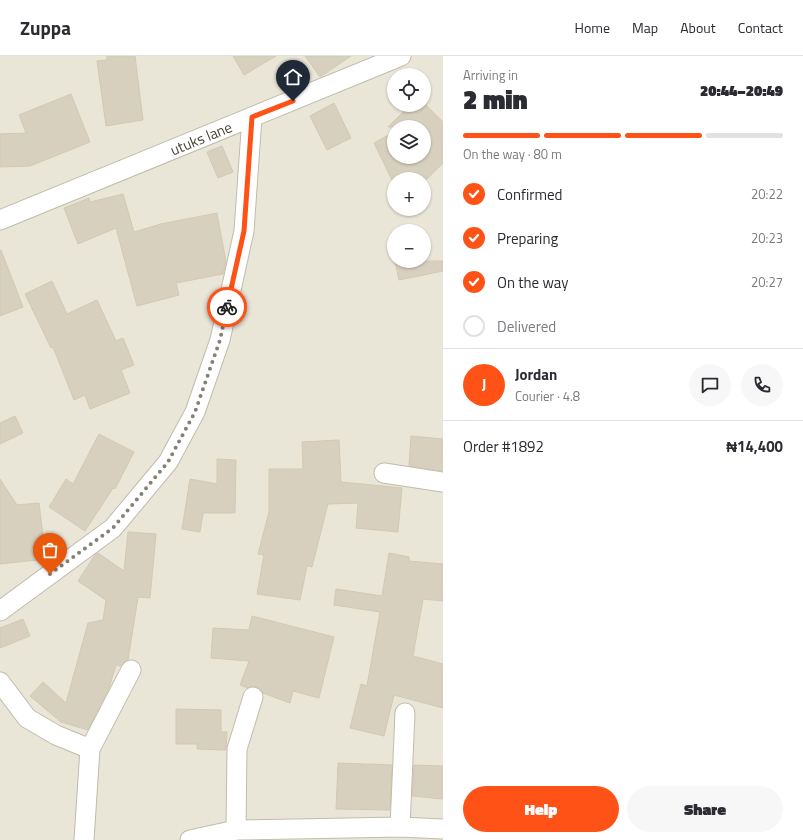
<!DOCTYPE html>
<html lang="en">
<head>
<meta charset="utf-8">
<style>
  body { margin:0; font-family:"Titillium Web",sans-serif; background:#f7f7f7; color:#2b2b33; height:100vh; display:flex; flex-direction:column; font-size:15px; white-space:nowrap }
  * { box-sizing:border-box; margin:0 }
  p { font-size:13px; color:#7c7c81 }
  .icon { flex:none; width:22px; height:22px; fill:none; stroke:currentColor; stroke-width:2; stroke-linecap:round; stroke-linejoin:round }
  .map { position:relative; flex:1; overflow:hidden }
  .details { display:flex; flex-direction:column; background:#fff; width:360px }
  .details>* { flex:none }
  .buttons { position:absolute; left:387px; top:12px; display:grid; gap:8px }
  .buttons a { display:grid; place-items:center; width:44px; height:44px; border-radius:50%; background:#fff; box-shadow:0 1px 3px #0004; font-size:20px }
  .pin { position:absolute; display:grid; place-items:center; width:34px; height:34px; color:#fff; margin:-41px -17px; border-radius:50% 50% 50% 0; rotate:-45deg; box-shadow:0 0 4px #0007 }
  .pin .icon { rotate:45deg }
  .courier { position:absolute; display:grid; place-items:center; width:40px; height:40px; margin:-20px; border:3px solid #ff5216; border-radius:50%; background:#fff; color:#222; box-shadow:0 1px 5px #0007 }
  .headline em { font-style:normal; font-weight:800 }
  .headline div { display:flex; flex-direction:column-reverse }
  .headline { display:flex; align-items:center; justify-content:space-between; height:68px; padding:0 20px }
  h1 { font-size:26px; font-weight:800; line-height:30px }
  .bar { display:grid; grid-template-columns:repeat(4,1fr); gap:6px 4px; align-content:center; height:48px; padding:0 20px }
  .bar i { height:5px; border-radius:3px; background:#e1e1e2 }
  .bar .active { background:#ff5216 }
  .bar p { grid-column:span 4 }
  .line { display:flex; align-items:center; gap:10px; padding:0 20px; border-top:1px solid #e1e1e2 }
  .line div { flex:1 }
  .round { display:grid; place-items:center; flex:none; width:42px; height:42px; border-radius:21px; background:#f7f7f7 }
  ol { padding:0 20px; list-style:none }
  li { display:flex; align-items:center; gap:12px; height:44px }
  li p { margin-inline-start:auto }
  li .icon { padding:4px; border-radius:50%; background:#ff5216; color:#fff; stroke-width:4 }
  li:last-child { color:#7c7c81 }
  li i { width:22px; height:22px; border:2px solid #e1e1e2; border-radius:50% }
  .action { display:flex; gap:8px; margin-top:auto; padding:8px 20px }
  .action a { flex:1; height:46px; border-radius:24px; background:#ff5216; color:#fff; font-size:16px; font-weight:800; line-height:46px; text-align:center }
  .action a+a { background:#f7f7f7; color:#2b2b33 }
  header { display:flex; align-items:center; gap:24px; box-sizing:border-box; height:56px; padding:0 20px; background:#fff; border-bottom:1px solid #e1e1e2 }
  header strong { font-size:19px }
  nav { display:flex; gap:22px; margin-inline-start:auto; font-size:14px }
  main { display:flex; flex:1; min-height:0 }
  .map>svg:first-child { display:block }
  .residential { fill:#e9e5d7; fill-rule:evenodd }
  .building { fill:#d7d0be; stroke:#d2c9b1 }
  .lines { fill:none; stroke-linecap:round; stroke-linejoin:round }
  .minor-casing { stroke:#c1bcab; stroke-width:21 }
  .minor { stroke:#fff; stroke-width:19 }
  .done { stroke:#858175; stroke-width:4; stroke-dasharray:0 7.2 }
  .route { stroke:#ff5216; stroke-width:5 }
  .labels { text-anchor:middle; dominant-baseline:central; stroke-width:3; stroke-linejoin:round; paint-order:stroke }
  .street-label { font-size:15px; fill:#494437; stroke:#fff }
</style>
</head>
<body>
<header>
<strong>Zuppa</strong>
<nav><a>Home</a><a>Map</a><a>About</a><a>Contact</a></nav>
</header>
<main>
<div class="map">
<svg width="443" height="784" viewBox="0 0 443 784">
  <rect width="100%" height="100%" fill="#f5f3e9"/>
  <path class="residential" d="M0 0H443V784H0ZM394 19H424V49H394ZM394 71H424V101H394ZM394 123H424V153H394ZM394 175H424V205H394Z"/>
  <g class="building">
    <path d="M107 0H135L143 64 106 70 97 5 107 4Z"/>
    <path d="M233 0H276L244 19Z"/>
    <path d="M305 0H351L320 21Z"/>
    <path d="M71 38 90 86 30 110 0 111V78L26 77 19 59Z"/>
    <path d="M334 47 351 82 327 94 310 60Z"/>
    <path d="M424 47 443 66V107L424 126V123H394V128L374 87 394 76V101H424V71H388L410 49H424Z"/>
    <path d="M222 90 233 116 218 122 207 96Z"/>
    <path d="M123 138 134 176 161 168 217 157 226 206 223 218 176 227 179 239 137 250 116 172 78 188 64 152 89 142 90 146Z"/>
    <path d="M1 194 23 251 0 260V195Z"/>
    <path d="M395 205H443V215L399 224Z"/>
    <path d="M52 225 67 258 97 244 116 285 123 282 134 309 121 314 130 337 90 353 85 339 74 344 53 291 51 292 25 238Z"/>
    <path d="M15 360 23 377 0 388V367Z"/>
    <path d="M99 378 134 396 115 433 113 432 85 475 49 451 66 423 73 428Z"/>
    <path d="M411 380 443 383V415L409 410Z"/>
    <path d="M339 384 341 426 402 432 398 476 356 472 358 447 328 448 312 511 307 510 300 544 257 538 264 499 258 498 269 456V413H303L302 386Z"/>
    <path d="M217 403 236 404 235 457H203L200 476 182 473 190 423 217 428Z"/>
    <path d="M0 423 17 449 39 447 46 503 0 508Z"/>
    <path d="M128 476 156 478 150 542 138 541 128 604 125 605 121 610 116 609 109 632 88 674 61 666 30 640 43 626 66 647 88 567 103 564 106 544 78 525 95 499 98 497 124 515Z"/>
    <path d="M389 497 409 501V505L443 508V545L423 543 413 600 443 608V652L394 639 384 680 350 672 361 628 367 630 380 556 334 549 336 533 382 540Z"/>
    <path d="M252 560 334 581 319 642 293 635 290 647 263 637 261 633 257 631 251 630 248 632 240 629 249 605 211 602 213 572 249 574Z"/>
    <path d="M23 563 30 580 0 592V572Z"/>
    <path d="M176 653 221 654V676H227L226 694 197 693V688H176Z"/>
    <path d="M338 707 392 709 390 754 336 753Z"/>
    <path d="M414 709 443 710V743L412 740Z"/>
  </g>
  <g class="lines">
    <g class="minor-casing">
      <g id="minor">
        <path id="s1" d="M0 164 401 0"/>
        <path d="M384 417 443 426"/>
        <path d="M0 555 113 472 168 406 195 356 220 284 244 175 252 61"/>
        <path d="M0 626 27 662 56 679 90 693"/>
        <path d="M400 771 405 657"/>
        <path d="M236 774 237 693 253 641"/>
        <path d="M84 784 90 693 131 614"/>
        <path d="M190 784 236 774 400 771 443 773"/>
      </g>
    </g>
    <use href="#minor" class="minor"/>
  </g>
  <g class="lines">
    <path class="done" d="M50 518 113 472 168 406 195 356 220 284 227 251"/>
    <path class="route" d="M227 251 244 175 252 61 293 45"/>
  </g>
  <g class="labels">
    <g class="street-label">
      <text stroke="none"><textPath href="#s1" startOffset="217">utuks lane</textPath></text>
    </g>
  </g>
</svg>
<div class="buttons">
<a><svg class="icon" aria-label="locate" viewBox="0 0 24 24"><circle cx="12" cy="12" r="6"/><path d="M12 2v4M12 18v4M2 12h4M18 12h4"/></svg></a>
<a><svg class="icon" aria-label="layers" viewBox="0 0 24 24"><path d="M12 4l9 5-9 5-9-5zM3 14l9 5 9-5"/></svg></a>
<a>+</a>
<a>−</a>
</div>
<div class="pin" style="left:50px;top:518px;background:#ea580c"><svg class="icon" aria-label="bag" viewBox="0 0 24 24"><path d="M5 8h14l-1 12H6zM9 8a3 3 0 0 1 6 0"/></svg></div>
<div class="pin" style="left:293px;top:45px;background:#1f2937"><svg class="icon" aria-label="home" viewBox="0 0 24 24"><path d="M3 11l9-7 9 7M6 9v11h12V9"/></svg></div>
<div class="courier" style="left:227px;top:251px"><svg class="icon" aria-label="bike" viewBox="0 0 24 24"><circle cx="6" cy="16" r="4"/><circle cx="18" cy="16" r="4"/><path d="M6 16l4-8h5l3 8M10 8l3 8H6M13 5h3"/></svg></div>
</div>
<section class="details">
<div class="headline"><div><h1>2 min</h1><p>Arriving in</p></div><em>20:44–20:49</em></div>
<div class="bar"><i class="active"></i><i class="active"></i><i class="active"></i><i></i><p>On the way · 80 m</p></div>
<ol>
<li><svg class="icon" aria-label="check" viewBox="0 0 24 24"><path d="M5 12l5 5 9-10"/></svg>Confirmed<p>20:22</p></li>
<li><svg class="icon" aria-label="check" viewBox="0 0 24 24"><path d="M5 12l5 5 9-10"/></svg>Preparing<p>20:23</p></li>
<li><svg class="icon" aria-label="check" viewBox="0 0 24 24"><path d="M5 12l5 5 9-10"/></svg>On the way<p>20:27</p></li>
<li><i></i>Delivered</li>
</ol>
<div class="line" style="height:72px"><b class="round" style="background:#ff5216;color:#fff">J</b><div><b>Jordan</b><p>Courier · 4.8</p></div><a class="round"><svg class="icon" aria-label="chat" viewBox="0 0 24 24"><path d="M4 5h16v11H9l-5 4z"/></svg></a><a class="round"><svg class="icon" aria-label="phone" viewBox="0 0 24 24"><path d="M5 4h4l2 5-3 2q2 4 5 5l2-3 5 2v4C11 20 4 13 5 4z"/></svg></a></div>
<div class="line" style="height:52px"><div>Order #1892</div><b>₦14,400</b></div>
<div class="action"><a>Help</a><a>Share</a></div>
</section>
</main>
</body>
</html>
